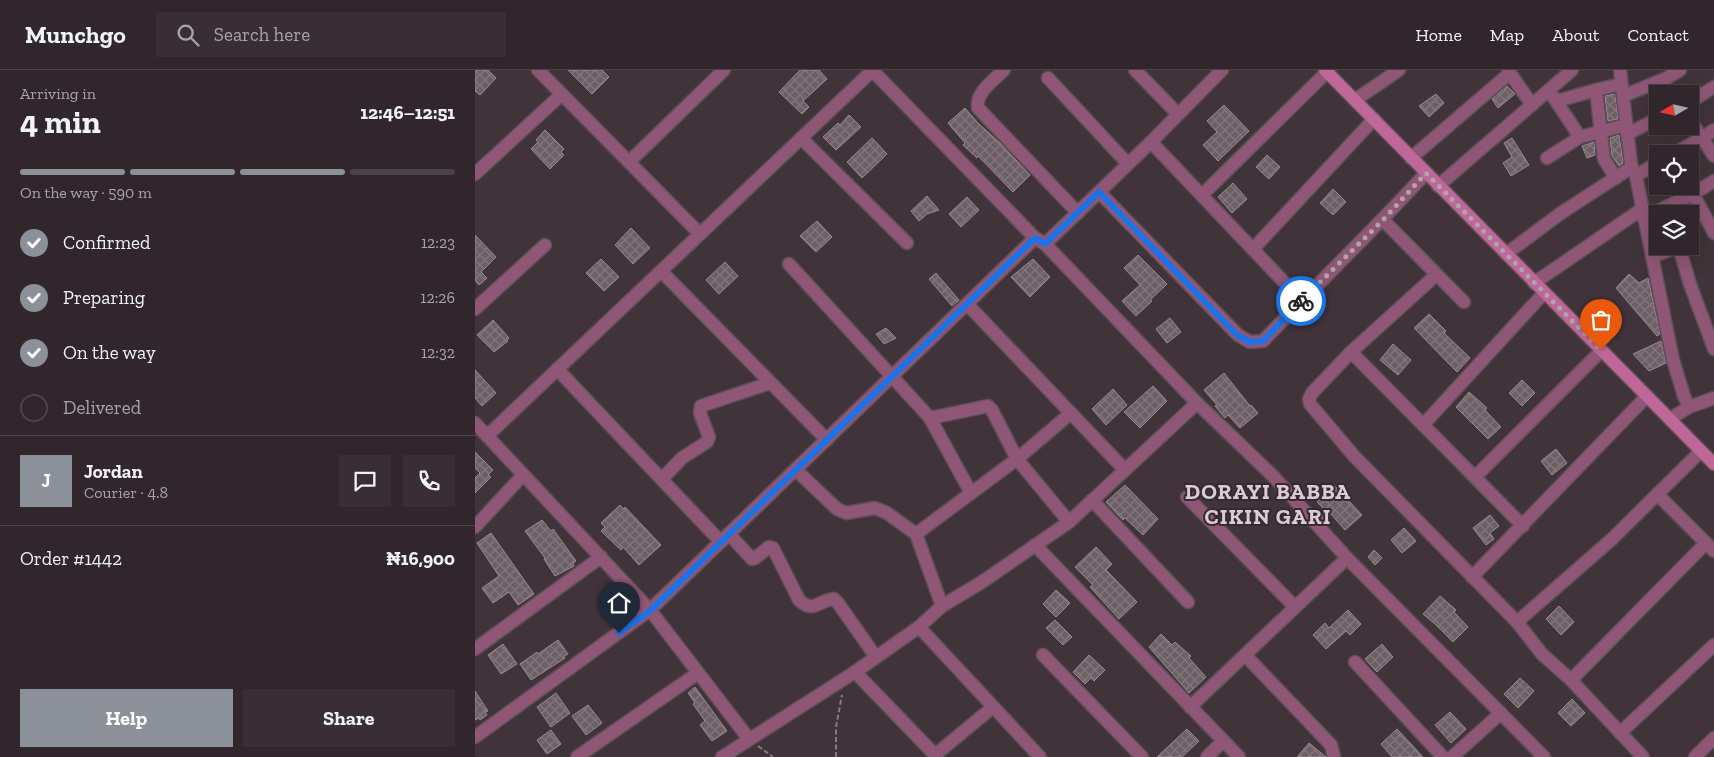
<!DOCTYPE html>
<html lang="en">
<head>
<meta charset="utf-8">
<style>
  body { margin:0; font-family:"Zilla Slab",serif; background:#382e33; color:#f1f3f6; height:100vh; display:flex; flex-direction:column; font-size:19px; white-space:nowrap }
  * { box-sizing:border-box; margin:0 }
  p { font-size:16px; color:#a8a5a9 }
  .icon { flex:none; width:28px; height:28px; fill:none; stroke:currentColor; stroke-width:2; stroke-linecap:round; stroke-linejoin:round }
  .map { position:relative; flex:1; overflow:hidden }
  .panel { display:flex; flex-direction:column; background:#30262b; width:475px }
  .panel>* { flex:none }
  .needle { width:32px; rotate:261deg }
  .tools { position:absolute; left:1174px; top:15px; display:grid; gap:10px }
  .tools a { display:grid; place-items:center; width:50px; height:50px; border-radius:0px; background:#30262b; box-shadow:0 5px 20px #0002,0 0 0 1px #4b4347; font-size:25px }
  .pin { position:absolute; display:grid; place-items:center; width:42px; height:42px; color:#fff; margin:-51px -21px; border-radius:50% 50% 50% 0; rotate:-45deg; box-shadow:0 0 5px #0007 }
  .pin .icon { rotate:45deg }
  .courier { position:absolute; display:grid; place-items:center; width:50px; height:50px; margin:-25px; border:4px solid #1a73e8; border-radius:50%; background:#fff; color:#222; box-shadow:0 1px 6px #0007 }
  .headline em { font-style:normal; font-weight:700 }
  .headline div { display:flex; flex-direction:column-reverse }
  .headline { display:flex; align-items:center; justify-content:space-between; height:85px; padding:0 20px }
  h1 { font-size:32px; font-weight:700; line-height:38px }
  .bar { display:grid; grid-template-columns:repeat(4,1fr); gap:8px 5px; align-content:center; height:60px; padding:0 20px }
  .bar i { height:6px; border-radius:4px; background:#4b4347 }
  .bar .selected { background:#8c9099 }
  .bar p { grid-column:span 4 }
  .line { display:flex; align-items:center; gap:12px; padding:0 20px; border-top:1px solid #4b4347 }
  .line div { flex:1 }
  .round { display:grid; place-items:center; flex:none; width:52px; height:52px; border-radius:0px; background:#382e33 }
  ol { padding:0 20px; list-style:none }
  li { display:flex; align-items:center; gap:15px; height:55px }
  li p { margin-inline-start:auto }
  li .icon { padding:5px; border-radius:50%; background:#8c9099; color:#fff; stroke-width:4 }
  li:last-child { color:#a8a5a9 }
  li i { width:28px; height:28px; border:2px solid #4b4347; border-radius:50% }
  .primary-button { display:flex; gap:10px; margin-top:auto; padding:10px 20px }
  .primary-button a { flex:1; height:58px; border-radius:0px; background:#8c9099; color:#fff; font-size:20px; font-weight:700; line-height:58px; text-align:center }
  .primary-button a+a { background:#382e33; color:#f1f3f6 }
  header { display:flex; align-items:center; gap:30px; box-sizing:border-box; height:70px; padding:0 25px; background:#30262b; border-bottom:1px solid #4b4347 }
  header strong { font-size:24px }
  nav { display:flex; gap:28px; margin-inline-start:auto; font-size:18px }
  .search { width:350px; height:45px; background:#382e33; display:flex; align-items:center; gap:12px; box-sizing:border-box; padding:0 18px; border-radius:0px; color:#a8a5a9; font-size:19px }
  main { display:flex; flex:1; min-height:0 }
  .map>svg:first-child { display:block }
  .building { fill:url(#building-cross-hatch); stroke:#998a91 }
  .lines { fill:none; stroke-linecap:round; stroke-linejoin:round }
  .street-casing { stroke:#5b4f55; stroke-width:15 }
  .secondary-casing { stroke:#5b4f55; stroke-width:15 }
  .path { stroke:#857a7f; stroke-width:2; stroke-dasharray:5 2.5; stroke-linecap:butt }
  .street { stroke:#8f5775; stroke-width:12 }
  .secondary { stroke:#bf6798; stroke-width:12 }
  .done { stroke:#aea4a9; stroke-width:5; stroke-dasharray:0 9 }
  .route { stroke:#1a73e8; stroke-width:6 }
  .labels { text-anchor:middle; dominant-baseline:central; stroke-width:4; stroke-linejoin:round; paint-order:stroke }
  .district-label { font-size:22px; font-weight:bold; letter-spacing:1px; fill:#dbcbd3; stroke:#36292f }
</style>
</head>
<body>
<header>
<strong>Munchgo</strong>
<div class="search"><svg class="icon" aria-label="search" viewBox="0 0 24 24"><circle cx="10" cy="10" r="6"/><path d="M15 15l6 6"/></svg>Search here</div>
<nav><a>Home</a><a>Map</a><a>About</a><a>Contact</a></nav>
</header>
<main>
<section class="panel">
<div class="headline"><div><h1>4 min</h1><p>Arriving in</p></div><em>12:46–12:51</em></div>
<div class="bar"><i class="selected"></i><i class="selected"></i><i class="selected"></i><i></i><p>On the way · 590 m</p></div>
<ol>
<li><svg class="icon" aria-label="check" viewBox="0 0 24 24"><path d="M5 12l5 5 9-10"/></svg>Confirmed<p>12:23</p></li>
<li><svg class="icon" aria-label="check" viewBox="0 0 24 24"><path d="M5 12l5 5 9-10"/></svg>Preparing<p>12:26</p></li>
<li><svg class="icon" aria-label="check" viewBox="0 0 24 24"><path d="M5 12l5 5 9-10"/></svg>On the way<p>12:32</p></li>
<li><i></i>Delivered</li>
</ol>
<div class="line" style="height:90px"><b class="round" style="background:#8c9099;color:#fff">J</b><div><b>Jordan</b><p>Courier · 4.8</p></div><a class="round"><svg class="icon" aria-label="chat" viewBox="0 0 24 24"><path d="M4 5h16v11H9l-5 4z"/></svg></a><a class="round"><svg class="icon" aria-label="phone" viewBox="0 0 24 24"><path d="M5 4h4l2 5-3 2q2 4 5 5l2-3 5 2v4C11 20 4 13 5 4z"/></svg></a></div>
<div class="line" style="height:65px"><div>Order #1442</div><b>₦16,900</b></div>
<div class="primary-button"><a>Help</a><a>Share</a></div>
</section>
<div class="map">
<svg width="1239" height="687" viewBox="0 0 1239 687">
  <defs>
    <pattern id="building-cross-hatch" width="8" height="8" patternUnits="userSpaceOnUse" patternTransform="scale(1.25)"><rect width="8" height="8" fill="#6d5f66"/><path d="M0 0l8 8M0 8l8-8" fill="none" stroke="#82767c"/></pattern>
  </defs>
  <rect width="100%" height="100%" fill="#403339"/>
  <g class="building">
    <path d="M0 0H13L21 8 5 25 0 21Z"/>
    <path d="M93 0H127L134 7 117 24Z"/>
    <path d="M325 0H344L352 9 328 31 334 37 327 44 304 22Z"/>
    <path d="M1032 16 1040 24 1023 38 1017 29Z"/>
    <path d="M961 24 969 33 954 47 944 36Z"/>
    <path d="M1140 24 1143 49 1133 51 1130 26Z"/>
    <path d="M749 35 774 61 743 91 728 75 742 62 732 51Z"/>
    <path d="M490 38 503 53 525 73 555 105 538 122 503 86 502 88 488 75 490 73 473 53Z"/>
    <path d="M374 45 386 57 361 80 348 67 363 53 365 55Z"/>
    <path d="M70 60 89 79 86 82 89 85 75 99 56 79 63 72 61 70Z"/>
    <path d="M1144 65 1148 93 1144 96 1137 86 1135 68Z"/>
    <path d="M397 68 412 84 387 108 372 92Z"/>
    <path d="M1037 68 1054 95 1036 106 1028 93 1037 87 1029 73Z"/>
    <path d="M1119 72 1120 85 1112 88 1107 76Z"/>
    <path d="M792 85 805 97 794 109 781 97Z"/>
    <path d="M758 113 772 129 757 143 743 127Z"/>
    <path d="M858 119 871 132 858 145 845 133Z"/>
    <path d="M452 126 464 140 452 144 444 151 436 141Z"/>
    <path d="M492 127 504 140 486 157 474 144Z"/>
    <path d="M342 151 357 167 341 182 325 166Z"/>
    <path d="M156 158 175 178 158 194 140 175Z"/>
    <path d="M0 165 21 187 6 202 12 208 4 215 0 210Z"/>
    <path d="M663 185 692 214 675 230 677 231 661 246 647 231 665 215 649 198Z"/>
    <path d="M126 189 144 207 129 221 111 203Z"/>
    <path d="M558 189 575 207 555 227 536 207Z"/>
    <path d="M250 192 263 206 244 224 231 210Z"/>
    <path d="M461 203 484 230 477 236 454 209Z"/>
    <path d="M1154 204 1164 213 1173 208 1185 264 1182 266 1141 218Z"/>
    <path d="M954 244 971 261 969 263 995 288 982 302 939 258Z"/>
    <path d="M695 248 706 262 692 273 681 259Z"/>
    <path d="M18 250 34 268 32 270 33 271 19 282 2 265Z"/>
    <path d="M411 258 421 268 409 274 401 264Z"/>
    <path d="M1186 271 1191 293 1174 301 1158 284Z"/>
    <path d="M918 274 936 290 923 305 905 290Z"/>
    <path d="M0 300 21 323 7 336 0 328Z"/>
    <path d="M749 303 775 336 776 335 783 343 765 358 753 345 750 348 740 336 742 335 729 320Z"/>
    <path d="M1047 310 1060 323 1047 336 1034 323Z"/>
    <path d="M678 316 692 331 665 358 649 342Z"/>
    <path d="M638 319 652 335 631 355 617 339Z"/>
    <path d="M994 322 1012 338 1010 340 1026 357 1013 369 981 337Z"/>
    <path d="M1081 379 1092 393 1077 405 1066 391Z"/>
    <path d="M0 382 18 400 13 405 16 407 0 423V408L5 403 0 398Z"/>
    <path d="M650 415 683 449 668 465 650 448 648 450 631 432Z"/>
    <path d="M859 415 887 445 870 460 856 444 849 451 844 445 849 439 842 432Z"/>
    <path d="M145 435 148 439 150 437 186 475 164 495 148 477 146 480 126 461 130 457 126 453Z"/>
    <path d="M1015 445 1024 456 1015 463 1019 469 1011 475 998 458Z"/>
    <path d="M67 450 76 461 78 459 101 491 98 493 99 496 80 506 69 489 70 488 50 461Z"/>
    <path d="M929 458 941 471 927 483 916 470Z"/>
    <path d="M16 463 59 524 43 535 34 522 18 533 7 518 24 506 2 473Z"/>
    <path d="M621 477 637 494 631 500 662 532 644 549 615 517 618 515 600 497Z"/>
    <path d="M899 480 907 488 900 495 893 487Z"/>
    <path d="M581 520 595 533 581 547 568 534Z"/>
    <path d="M965 526 981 540 979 542 993 557 978 572 960 554 948 544Z"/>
    <path d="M1084 536 1099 552 1086 565 1071 549Z"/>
    <path d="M873 540 886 554 875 565 871 561 851 579 838 565 850 553 854 558Z"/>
    <path d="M580 550 597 567 588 575 571 558Z"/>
    <path d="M686 564 697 575 700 572 716 586 714 588 731 607 714 623 674 577Z"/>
    <path d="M83 570 93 584 89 586 90 588 56 610 45 594 62 582 63 584Z"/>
    <path d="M28 574 42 594 26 604 13 585Z"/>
    <path d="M907 574 918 587 902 602 890 589Z"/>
    <path d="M614 585 630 600 619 611 616 608 610 614 598 602Z"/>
    <path d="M1045 608 1059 621 1043 638 1029 624Z"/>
    <path d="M220 617 252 661 237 671 225 655 230 651 218 634 220 633 213 623Z"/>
    <path d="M0 621 13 641 10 642 12 645 5 650 4 648 0 650Z"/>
    <path d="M81 623 95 643 76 657 62 637Z"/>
    <path d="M1097 629 1110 643 1096 656 1083 643Z"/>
    <path d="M113 635 127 653 111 665 97 646Z"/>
    <path d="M975 642 991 659 976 673 960 655Z"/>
    <path d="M712 659 724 671 707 687H682Z"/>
    <path d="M922 659 936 674 948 687H917L906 674Z"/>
    <path d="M76 660 86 674 72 684 62 670Z"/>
    <path d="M834 673 851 687H822Z"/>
  </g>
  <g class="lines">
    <g class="street-casing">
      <g id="street">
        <path d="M63 0 225 164"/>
        <path d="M397 0 560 168 570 174 722 333 798 406 872 488 1069 687"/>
        <path d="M529 0C519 10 500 23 503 38L603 143"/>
        <path d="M660 0 703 44"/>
        <path d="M1145 0 1156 94 1161 106 1198 290 1209 326 1214 337 1239 328"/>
        <path d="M1035 3 1057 35"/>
        <path d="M573 8 653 94"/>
        <path d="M1121 20 1146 14"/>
        <path d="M1077 25 1105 67 1151 55"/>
        <path d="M1148 26 1192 8 1205 0"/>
        <path d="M880 30 924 0"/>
        <path d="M1082 31 1121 20 1129 89 1141 108"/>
        <path d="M1215 32 1239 17"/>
        <path d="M1215 50 1239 86"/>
        <path d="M1152 64 1182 49"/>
        <path d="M326 68 432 173"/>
        <path d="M676 72 826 230"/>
        <path d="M1198 84 1227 68 1239 60"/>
        <path d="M936 88 1035 3 1033 0"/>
        <path d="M1072 88 1105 67"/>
        <path d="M154 92 249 0"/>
        <path d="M0 104 87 24"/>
        <path d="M1161 106 1182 93"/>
        <path d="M963 116 1097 0"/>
        <path d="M624 122 763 265 775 272 788 271C842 214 898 161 951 103"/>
        <path d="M1218 124 1239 163"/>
        <path d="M727 125 854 0"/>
        <path d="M1168 148 1218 124 1239 111"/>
        <path d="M908 150 989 232"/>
        <path d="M570 174 676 72 747 0"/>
        <path d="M778 179 899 49"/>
        <path d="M1031 184 1086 143 1157 97"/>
        <path d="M1177 187 1199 178 1203 180 1206 184 1215 214 1239 279"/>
        <path d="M314 194 455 348 496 423"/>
        <path d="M186 201 352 370"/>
        <path d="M961 205 876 282 837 323 834 329 835 334 879 386 1042 552 1067 584 1096 610 1168 687"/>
        <path d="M1059 213 1167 139"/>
        <path d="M492 234 650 400"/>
        <path d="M0 239 70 175"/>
        <path d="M876 282 1048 456"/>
        <path d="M82 299 246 472"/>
        <path d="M455 348 513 336 517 340 542 389 594 452"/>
        <path d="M1195 349 1214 337"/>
        <path d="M0 353 175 540 274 669"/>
        <path d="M948 355 1069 223"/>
        <path d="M12 366 398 0"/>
        <path d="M321 400 362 439 371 443 400 438 412 443 441 464 467 536"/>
        <path d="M1000 407 1126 281"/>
        <path d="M187 409 207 388 232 372 234 367 225 343 226 336 295 313"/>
        <path d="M1182 424 1239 481"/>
        <path d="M712 427 820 537"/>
        <path d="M617 430 713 532"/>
        <path d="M0 457 48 405"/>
        <path d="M254 464 277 489 280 488 294 477 298 478 324 530C339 544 343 530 359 529L363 533 401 587"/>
        <path d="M441 464 542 389 596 343"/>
        <path d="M560 475 764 687"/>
        <path d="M997 507 1172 326"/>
        <path d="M1042 552 1137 469 1226 381"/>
        <path d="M444 557 565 687"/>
        <path d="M0 579 126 487"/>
        <path d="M568 585 667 687"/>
        <path d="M770 585 856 675 859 687"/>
        <path d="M880 592 968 687"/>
        <path d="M380 602 462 687"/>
        <path d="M1096 610 1231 473"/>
        <path d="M715 637 872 488"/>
        <path d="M1145 663 1239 575"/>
        <path d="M0 667 175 540 560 168"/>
        <path d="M460 685 518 637"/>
        <path d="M102 687 223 603"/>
        <path d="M247 687 380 602 444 557 467 536 507 512 594 452 722 333"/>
        <path d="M732 687 748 671"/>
        <path d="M977 687 1026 643"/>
        <path d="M1220 687 1239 668"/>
      </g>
    </g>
    <g class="secondary-casing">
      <path id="secondary" d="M850 0 1239 394"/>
    </g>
    <g class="path">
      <path d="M283 676 298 687"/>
      <path d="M361 687V657L367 625"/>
    </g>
    <use href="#street" class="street"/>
    <use href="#secondary" class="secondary"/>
  </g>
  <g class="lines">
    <path class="done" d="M826 231 908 150 951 103 1126 280"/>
    <path class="route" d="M144 563 176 540 560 168 570 174 624 122 762 265 775 272 788 271 826 231"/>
  </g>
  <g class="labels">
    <g class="district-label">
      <text x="793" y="421">DORAYI BABBA<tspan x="793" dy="25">CIKIN GARI</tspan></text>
    </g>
  </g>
</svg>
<div class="tools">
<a><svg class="needle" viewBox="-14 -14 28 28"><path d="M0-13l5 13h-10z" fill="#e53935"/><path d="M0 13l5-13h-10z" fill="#a8a5a9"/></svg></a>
<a><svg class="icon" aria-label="locate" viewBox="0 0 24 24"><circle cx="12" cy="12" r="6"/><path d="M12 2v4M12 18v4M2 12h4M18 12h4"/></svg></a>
<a><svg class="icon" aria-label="layers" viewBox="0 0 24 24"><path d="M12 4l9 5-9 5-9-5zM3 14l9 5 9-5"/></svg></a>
</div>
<div class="pin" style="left:1126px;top:280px;background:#ea580c"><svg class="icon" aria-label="bag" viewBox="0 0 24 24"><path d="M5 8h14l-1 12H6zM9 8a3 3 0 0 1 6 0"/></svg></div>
<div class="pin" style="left:144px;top:563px;background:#1f2937"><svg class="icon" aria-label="home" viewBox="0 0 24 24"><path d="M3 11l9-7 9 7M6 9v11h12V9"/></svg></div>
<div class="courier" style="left:826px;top:231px"><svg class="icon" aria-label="bike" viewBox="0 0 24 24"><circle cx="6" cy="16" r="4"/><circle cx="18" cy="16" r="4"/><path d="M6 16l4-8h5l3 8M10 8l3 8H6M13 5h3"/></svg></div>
</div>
</main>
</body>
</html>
